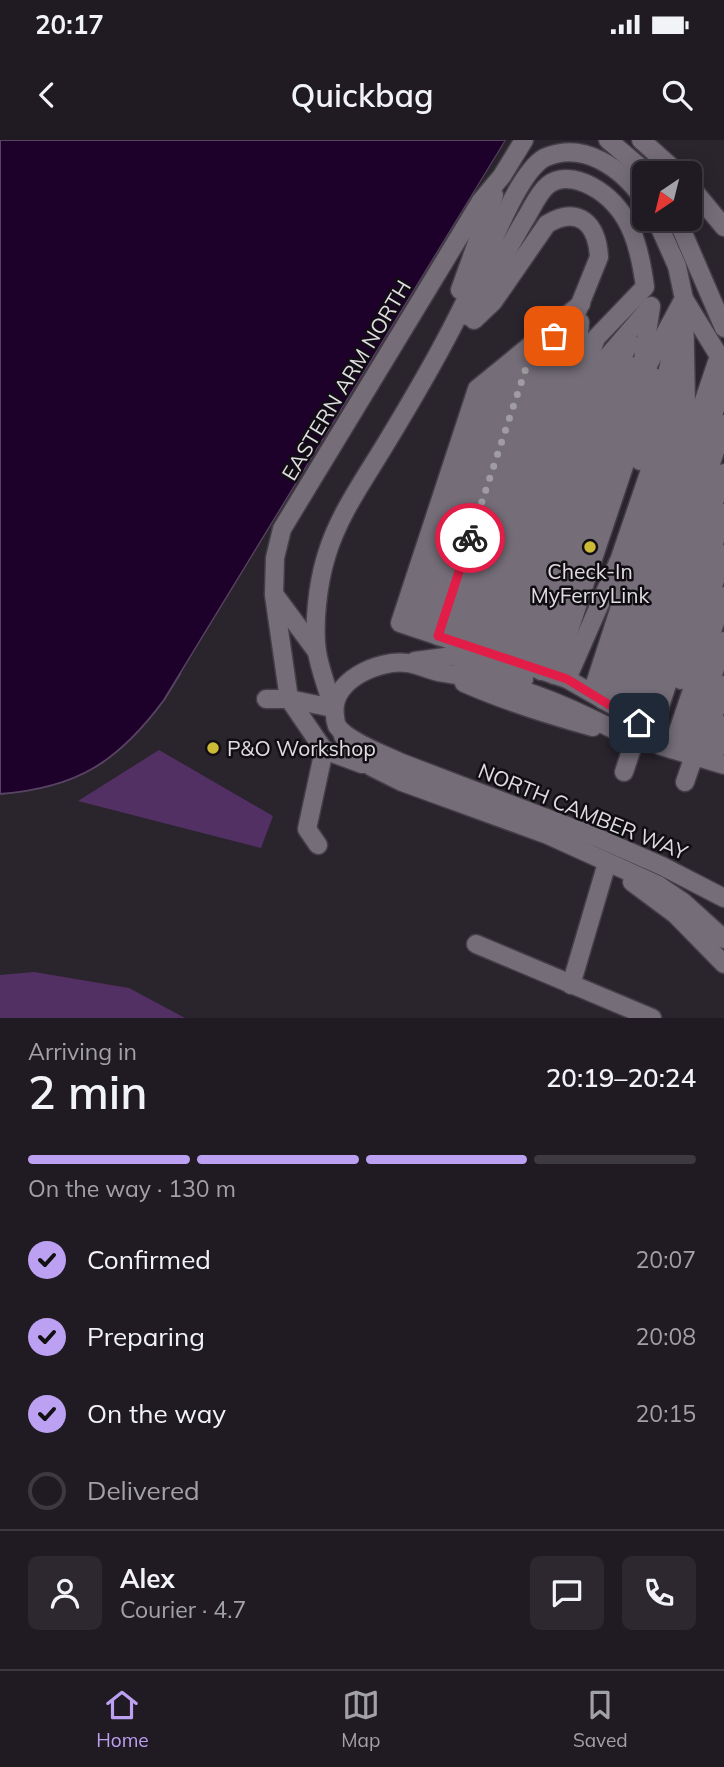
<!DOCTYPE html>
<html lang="en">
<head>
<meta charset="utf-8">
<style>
  body { margin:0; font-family:Mulish,sans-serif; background:#2d282f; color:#f1f3f6; height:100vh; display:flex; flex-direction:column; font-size:26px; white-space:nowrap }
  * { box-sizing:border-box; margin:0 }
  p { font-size:23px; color:#a2a1a5 }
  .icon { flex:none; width:38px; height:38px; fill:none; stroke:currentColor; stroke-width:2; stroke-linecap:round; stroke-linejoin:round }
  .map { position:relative; height:878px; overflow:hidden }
  .sheet { display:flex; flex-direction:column; background:#201b22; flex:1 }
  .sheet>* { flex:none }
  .needle { width:46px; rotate:215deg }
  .fabs { position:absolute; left:632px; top:21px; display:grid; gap:14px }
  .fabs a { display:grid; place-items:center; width:70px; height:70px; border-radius:10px; background:#201b22; box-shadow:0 4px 18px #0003,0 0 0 2px #3d3940; font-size:35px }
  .pin { position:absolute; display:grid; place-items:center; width:60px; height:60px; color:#fff; margin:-30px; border-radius:14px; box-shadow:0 4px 10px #0006 }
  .courier { position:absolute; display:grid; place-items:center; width:70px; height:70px; margin:-35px; border:5px solid #e11d48; border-radius:50%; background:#fff; color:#222; box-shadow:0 2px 9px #0007 }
  .overview em { font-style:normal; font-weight:600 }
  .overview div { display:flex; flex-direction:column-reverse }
  .overview { display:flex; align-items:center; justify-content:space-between; height:119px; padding:0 28px }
  h1 { font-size:46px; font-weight:600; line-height:52px }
  .bar { display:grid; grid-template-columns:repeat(4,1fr); gap:10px 7px; align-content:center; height:84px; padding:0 28px }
  .bar i { height:9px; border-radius:5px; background:#3d3940 }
  .bar .active { background:#bca0f2 }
  .bar p { grid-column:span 4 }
  .line { display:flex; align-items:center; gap:18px; padding:0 28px; border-top:2px solid #3d3940 }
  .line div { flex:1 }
  .round { display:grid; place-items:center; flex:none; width:74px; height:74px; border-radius:10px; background:#2d282f }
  ol { padding:0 28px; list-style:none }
  li { display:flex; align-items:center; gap:21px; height:77px }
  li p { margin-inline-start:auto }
  li .icon { padding:7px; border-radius:50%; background:#bca0f2; color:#111; stroke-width:4 }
  li:last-child { color:#a2a1a5 }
  li i { width:38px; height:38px; border:4px solid #3d3940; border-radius:50% }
  .status { display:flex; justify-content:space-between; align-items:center; height:49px; padding:0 35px; background:#201b22; direction:ltr }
  .status svg { height:19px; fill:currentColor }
  header { display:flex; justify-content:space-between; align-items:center; height:91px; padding:0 28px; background:#201b22; font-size:32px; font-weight:600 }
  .menu { display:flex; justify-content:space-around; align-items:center; height:98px; border-top:2px solid #3d3940; background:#201b22; font-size:19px; color:#a2a1a5 }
  .menu a { display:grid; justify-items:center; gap:4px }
  .menu .active { color:#bca0f2 }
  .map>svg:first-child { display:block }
  .green { fill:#533063 }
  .water { fill:#1e012b; stroke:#584362; stroke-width:2 }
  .pier { fill:#2a242d }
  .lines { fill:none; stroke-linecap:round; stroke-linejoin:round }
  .minor-casing { stroke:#443f47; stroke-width:21 }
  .minor { stroke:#756e79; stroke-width:18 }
  .done { stroke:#a09ca3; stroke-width:7; stroke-dasharray:0 12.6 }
  .route { stroke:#e11d48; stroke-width:9 }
  .poi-dot { fill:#ccb938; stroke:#110e13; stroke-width:2.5 }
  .labels { text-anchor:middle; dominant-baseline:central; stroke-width:5; stroke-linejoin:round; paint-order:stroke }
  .street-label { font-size:21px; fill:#e0dce2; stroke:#110e13 }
  .poi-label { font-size:21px; fill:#e0dce2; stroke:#110e13 }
</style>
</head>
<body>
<div class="status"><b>20:17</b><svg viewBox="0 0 49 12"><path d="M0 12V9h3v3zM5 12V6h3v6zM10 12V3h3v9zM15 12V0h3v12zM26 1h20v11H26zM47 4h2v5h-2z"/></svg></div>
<header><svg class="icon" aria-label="back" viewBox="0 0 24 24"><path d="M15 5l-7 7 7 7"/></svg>Quickbag<svg class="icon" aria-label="search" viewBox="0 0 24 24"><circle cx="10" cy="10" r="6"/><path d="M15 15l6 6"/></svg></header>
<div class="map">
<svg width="724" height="878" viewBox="0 0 724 878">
  <rect width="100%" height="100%" fill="#2a242d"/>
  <g class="green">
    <path d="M159 610 273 676 261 708 78 661Z"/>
    <path d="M34 832 129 848 185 878H0V835Z"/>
  </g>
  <path class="water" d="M0 0H506L164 560C118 622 77 648 0 654Z"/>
  <path class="pier" d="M506 0H510L184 534 181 533Z"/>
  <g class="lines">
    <g class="minor-casing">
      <g id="minor">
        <path d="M608 0 647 33"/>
        <path d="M641 0 678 33"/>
        <path d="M690 46 724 87"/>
        <path d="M677 79 724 188"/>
        <path d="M460 150 494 55"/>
        <path d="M581 164 477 249 400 483 567 539 628 574 672 609"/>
        <path d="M467 176C490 145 507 109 527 76 533 66 539 52 548 45 563 33 584 41 598 50 632 72 640 110 645 147L596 198 490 514"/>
        <path d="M642 226 651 167"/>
        <path d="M640 321 663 251 678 186"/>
        <path d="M274 455 289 559 324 610 362 624"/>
        <path d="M413 487 494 242 500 237"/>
        <path d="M426 491 510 235 517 228"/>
        <path d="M438 496 526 228 549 201"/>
        <path d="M481 498 578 206 580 182"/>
        <path d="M451 500 541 222 547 213"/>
        <path d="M466 505 560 214 599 117C597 84 579 65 547 84L493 162 474 180"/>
        <path d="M317 512 274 454 275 418 282 389 481 61 502 36 524 0"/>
        <path d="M502 518 602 223 651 166"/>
        <path d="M415 521 453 516 524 539"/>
        <path d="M516 522 614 231 630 203"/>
        <path d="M528 527 629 225"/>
        <path d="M541 531 640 240 682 162"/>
        <path d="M554 535 654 237"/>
        <path d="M567 539 620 418 675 257 676 239"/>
        <path d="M681 540 724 414"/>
        <path d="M464 543C507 562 549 575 593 587"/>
        <path d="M592 553 686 264 684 159 677 126 656 79"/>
        <path d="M266 559H289L333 568C328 550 320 530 317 512 313 485 318 443 326 417 338 375 366 337 388 300 423 242 456 185 483 123 495 97 520 32 544 18 583 0 622 28 644 60"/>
        <path d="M603 560 717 222"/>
        <path d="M616 567 722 248 719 216 684 159"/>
        <path d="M628 574 724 284"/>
        <path d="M639 583 724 333"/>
        <path d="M651 593 724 373"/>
        <path d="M343 596 352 609 372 627 402 642 548 695 658 745 683 762 724 799"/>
        <path d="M629 597C587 576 547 556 501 544 481 538 459 536 438 532 428 529 418 525 407 523 379 519 329 541 335 576 335 578 336 583 337 586 347 601 385 615 402 623L596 697 662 726 724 758"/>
        <path d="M661 606 724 625"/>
        <path d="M672 609 724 456"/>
        <path d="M687 614 724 501"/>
        <path d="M699 618 724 545"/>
        <path d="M712 621 724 585"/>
        <path d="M624 632 635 599"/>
        <path d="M685 642 694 616"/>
        <path d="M318 705 307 689 324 610"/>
        <path d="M632 742 675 774 724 824"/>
        <path d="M476 804 652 878"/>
        <path d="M571 845 607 723"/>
      </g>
    </g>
    <use href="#minor" class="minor"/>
  </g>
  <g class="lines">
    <path class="done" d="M470 398 526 228 554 196"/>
    <path class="route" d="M470 398 438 496 567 539 639 583"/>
  </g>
  <g class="poi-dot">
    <circle cx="590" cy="407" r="7"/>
    <circle cx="213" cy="608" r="7"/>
  </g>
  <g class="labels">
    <g class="street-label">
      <text transform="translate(346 240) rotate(-59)">EASTERN ARM NORTH</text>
      <text transform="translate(583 671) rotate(22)">NORTH CAMBER WAY</text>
    </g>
    <g class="poi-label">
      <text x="590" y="431">Check-In<tspan x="590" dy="24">MyFerryLink</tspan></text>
      <text x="227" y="608" text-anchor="start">P&amp;O Workshop</text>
    </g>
  </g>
</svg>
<div class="fabs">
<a><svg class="needle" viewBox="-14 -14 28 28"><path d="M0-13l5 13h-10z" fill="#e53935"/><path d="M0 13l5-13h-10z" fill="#a2a1a5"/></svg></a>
</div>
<div class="pin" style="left:554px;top:196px;background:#ea580c"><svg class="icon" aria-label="bag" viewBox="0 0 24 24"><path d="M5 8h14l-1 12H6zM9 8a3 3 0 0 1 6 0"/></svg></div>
<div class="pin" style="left:639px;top:583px;background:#1f2937"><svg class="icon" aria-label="home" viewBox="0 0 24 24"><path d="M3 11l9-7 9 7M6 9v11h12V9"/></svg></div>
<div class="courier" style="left:470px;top:398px"><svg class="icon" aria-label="bike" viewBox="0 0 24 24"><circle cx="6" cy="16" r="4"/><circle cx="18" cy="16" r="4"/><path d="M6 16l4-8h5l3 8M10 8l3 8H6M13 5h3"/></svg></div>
</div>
<section class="sheet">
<div class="overview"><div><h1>2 min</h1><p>Arriving in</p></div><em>20:19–20:24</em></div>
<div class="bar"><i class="active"></i><i class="active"></i><i class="active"></i><i></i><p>On the way · 130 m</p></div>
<ol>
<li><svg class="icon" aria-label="check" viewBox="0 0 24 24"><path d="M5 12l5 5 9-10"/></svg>Confirmed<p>20:07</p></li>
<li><svg class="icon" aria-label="check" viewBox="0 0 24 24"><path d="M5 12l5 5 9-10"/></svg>Preparing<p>20:08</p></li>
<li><svg class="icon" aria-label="check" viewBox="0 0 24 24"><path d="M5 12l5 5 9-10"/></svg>On the way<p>20:15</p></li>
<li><i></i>Delivered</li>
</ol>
<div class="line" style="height:126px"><a class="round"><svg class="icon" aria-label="person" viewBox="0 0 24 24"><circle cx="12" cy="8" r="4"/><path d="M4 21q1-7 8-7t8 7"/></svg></a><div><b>Alex</b><p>Courier · 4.7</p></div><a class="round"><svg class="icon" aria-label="chat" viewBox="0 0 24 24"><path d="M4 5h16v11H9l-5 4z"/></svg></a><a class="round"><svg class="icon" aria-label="phone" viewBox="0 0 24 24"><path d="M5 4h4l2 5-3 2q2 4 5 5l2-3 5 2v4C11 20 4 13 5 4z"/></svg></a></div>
</section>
<nav class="menu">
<a class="active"><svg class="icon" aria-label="home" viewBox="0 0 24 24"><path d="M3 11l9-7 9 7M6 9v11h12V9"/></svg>Home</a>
<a><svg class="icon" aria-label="map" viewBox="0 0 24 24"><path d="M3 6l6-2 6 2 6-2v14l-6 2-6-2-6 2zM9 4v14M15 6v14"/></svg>Map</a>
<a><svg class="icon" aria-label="saved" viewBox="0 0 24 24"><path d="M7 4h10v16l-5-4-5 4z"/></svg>Saved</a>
</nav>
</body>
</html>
